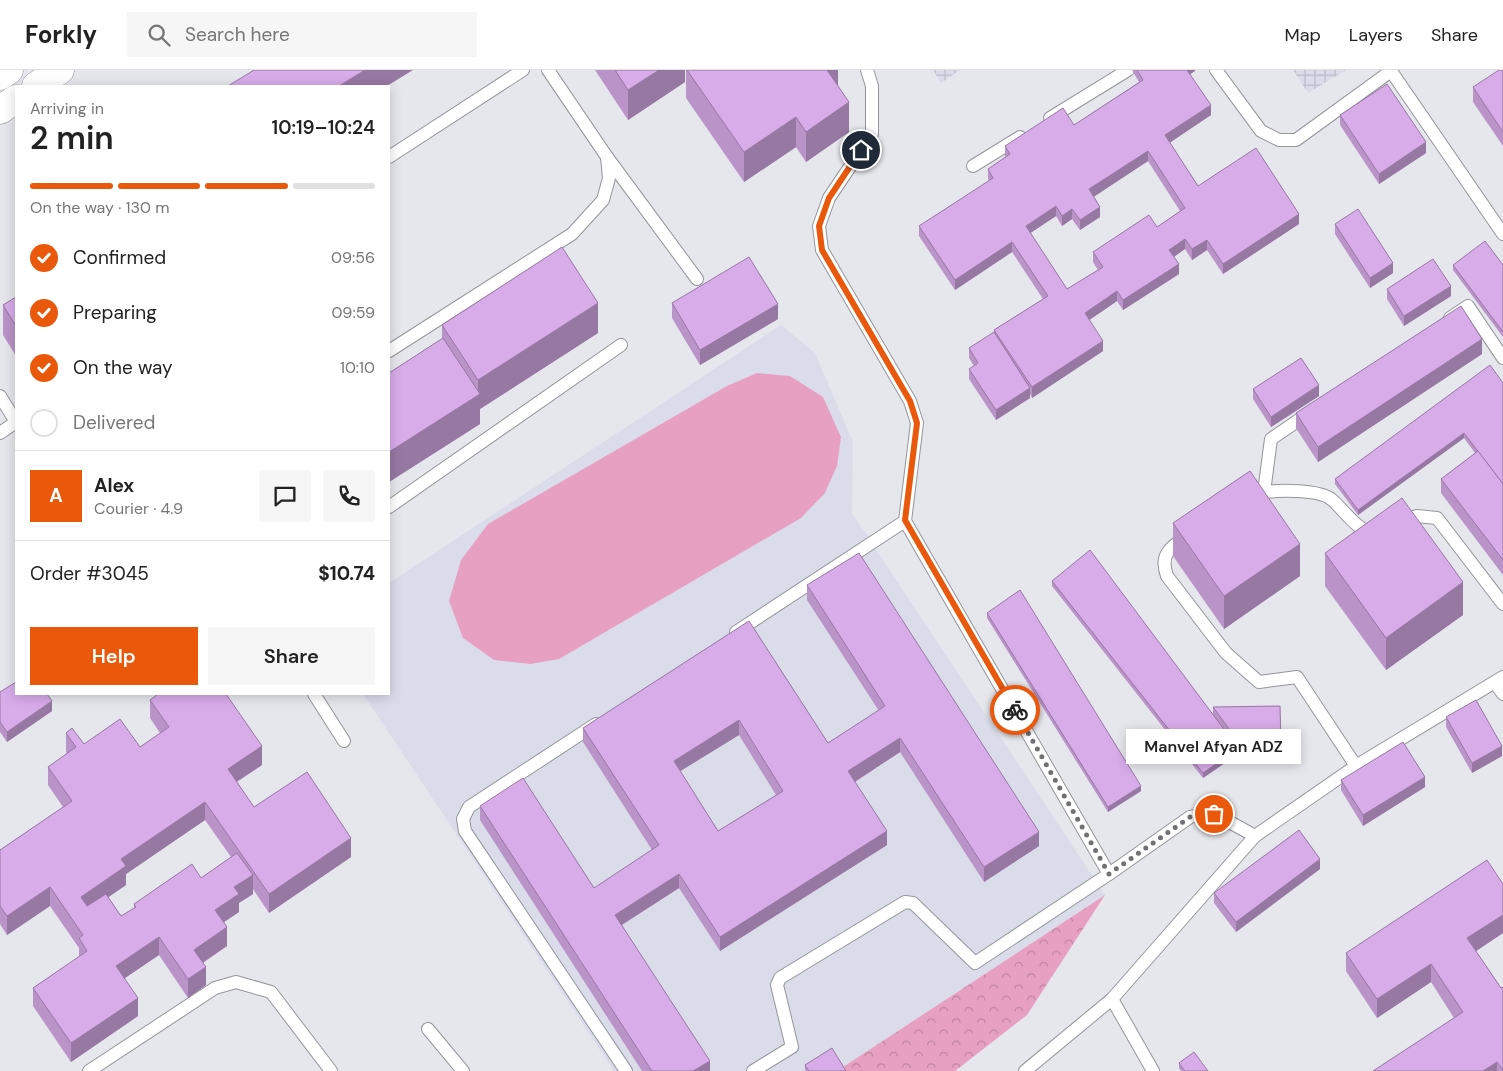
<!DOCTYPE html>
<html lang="en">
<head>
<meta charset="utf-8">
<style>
  body { margin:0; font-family:"DM Sans",sans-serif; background:#f6f6f6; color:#222; height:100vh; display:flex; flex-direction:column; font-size:19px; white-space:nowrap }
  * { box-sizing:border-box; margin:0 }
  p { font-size:16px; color:#767676 }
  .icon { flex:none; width:28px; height:28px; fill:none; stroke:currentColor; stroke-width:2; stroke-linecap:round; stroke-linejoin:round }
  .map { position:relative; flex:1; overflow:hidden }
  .side { position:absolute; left:15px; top:15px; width:375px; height:610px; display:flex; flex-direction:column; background:#fff; border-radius:0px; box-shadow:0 2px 12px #0003 }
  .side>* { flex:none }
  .pin { position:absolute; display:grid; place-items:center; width:42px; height:42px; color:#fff; margin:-21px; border:2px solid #fff; border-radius:50%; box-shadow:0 1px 5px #0007 }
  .courier { position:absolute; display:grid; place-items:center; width:50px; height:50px; margin:-25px; border:4px solid #ea580c; border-radius:50%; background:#fff; color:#222; box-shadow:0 1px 6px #0007 }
  .bubble { position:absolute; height:35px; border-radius:0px; background:#fff; box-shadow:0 2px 12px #0003; font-size:16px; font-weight:600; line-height:35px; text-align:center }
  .headline em { font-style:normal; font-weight:600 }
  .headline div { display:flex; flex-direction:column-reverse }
  .headline { display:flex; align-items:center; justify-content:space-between; height:85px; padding:0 15px }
  h1 { font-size:32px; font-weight:600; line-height:38px }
  .bar { display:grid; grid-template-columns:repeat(4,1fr); gap:8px 5px; align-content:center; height:60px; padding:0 15px }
  .bar i { height:6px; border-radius:4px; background:#e0e0e0 }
  .bar .selected { background:#ea580c }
  .bar p { grid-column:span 4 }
  .line { display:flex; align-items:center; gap:12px; padding:0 15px; border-top:1px solid #e0e0e0 }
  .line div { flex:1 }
  .round { display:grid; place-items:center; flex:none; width:52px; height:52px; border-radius:0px; background:#f6f6f6 }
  ol { padding:0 15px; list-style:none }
  li { display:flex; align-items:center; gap:15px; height:55px }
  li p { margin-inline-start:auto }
  li .icon { padding:5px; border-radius:50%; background:#ea580c; color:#fff; stroke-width:4 }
  li:last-child { color:#767676 }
  li i { width:28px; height:28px; border:2px solid #e0e0e0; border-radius:50% }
  .primary-button { display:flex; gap:10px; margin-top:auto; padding:10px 15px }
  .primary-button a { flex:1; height:58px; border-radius:0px; background:#ea580c; color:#fff; font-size:20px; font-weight:600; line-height:58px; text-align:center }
  .primary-button a+a { background:#f6f6f6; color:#222 }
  header { display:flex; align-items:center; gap:30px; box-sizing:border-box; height:70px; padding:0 25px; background:#fff; border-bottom:1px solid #e0e0e0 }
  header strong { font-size:24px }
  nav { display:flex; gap:28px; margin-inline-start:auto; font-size:18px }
  .search { width:350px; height:45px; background:#f6f6f6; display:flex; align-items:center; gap:12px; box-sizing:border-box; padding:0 18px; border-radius:0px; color:#767676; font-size:19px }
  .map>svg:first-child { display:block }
  .built { fill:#dbdcea }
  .industrial { fill:url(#industrial-grid) }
  .forest { fill:url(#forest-crowns) }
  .garden { fill:#e8a0c2 }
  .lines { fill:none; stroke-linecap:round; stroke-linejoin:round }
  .service-casing { stroke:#94959b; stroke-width:14 }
  .secondary-casing { stroke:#94959b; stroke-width:29 }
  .service { stroke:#fff; stroke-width:12 }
  .secondary { stroke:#fff; stroke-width:28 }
  .wall { fill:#ba93c8; fill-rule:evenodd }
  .shaded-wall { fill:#9778a3 }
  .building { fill:#d8abe9; stroke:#9778a3; fill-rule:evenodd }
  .done { stroke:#707075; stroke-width:5; stroke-dasharray:0 9 }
  .route { stroke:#ea580c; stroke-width:6 }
</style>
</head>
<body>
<header>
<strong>Forkly</strong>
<div class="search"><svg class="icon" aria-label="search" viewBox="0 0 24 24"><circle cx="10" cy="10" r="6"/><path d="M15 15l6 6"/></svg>Search here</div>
<nav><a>Map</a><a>Layers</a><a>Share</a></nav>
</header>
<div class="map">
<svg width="1503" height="1001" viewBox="0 0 1503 1001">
  <defs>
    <pattern id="industrial-grid" width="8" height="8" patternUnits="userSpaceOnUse" patternTransform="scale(1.25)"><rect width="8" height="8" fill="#dbdcea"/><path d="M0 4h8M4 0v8" fill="none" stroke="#bcbdc9"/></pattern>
    <pattern id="forest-crowns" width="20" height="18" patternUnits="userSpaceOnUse" patternTransform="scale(1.25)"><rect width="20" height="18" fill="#e8a0c2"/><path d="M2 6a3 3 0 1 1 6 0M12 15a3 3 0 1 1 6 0" fill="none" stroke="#bd839e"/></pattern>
  </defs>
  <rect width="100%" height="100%" fill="#e6e6ed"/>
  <path class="built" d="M781 255 815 283 853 372 852 443 1105 825 837 1001H614L363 624H389V513Z"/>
  <g class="industrial">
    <path d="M933 0H960L941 13Z"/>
    <path d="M1293 0H1346L1308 23Z"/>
  </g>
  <path class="forest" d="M1105 825 1027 945 955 1001H837Z"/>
  <path class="garden" d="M757 303 790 306 823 327 841 367 837 396 825 423 801 448 559 589 530 594 494 590 463 568 449 531 461 490 488 454 727 316Z"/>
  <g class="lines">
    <g class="service-casing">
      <g id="service">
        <path d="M548 0 607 87 697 209"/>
        <path d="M1216 0 1261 61 1279 70H1296L1391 1 1503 164"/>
        <path d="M1050 48 1128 0"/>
        <path d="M389 87 523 0"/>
        <path d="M973 96 1020 67"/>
        <path d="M1450 248 1468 236 1503 288"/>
        <path d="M389 281 572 164 603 130 609 108 607 87"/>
        <path d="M0 326 16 352 0 363"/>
        <path d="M1264 422 1271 369 1309 343"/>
        <path d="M1249 429C1254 427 1259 424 1263 423 1277 419 1320 420 1331 429 1343 438 1359 465 1376 462"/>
        <path d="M389 437 621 275"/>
        <path d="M1401 451 1417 446 1437 448 1503 534"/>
        <path d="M1187 466C1171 477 1159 484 1167 506L1226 583 1259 612 1297 607 1356 696"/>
        <path d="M736 562 905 451"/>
        <path d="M1495 613 1503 624"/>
        <path d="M314 624 344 671"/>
        <path d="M596 654 469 737 463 749 465 761 626 1001"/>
        <path d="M1109 804 1190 747 1203 744H1215L1255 766"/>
        <path d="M1112 929 1153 1001"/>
        <path d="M428 959 463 1001"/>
        <path d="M89 1001 215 918 236 912 271 922 331 1001"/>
        <path d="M753 1001 792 977 777 915 780 908 905 832 913 833 975 893 1109 804 905 451 917 353 910 331 822 180 819 156 829 128 872 64V16L867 0"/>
        <path d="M1025 1001 1112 929 1255 766 1356 696 1503 607"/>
      </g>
    </g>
    <g class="secondary-casing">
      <g id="secondary">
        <path d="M0 6 9 0"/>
        <path d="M36 16 60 0"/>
        <path d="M0 40 16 29"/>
      </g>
    </g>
    <use href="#service" class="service"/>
    <use href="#secondary" class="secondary"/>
  </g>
  <g class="wall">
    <path d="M595 0H685V12L628 50Z"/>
    <path d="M686 0H838V16L849 62 806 92 796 77 744 112 686 28Z"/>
    <path d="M1132 0H1195L1190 4 1211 45 1169 72 1198 116 1299 154 1223 204 1207 180 1192 190 1185 179 1174 187 1179 204 1123 240 1117 231 1089 250 1103 281 1032 328 1030 324V328L996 350 969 309V299L974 296 969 288V278L994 263V260L1043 229 1012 182 955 220 919 166V156L989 111 988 109V99L1005 87V76L1074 55 1139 12ZM1148 91 1180 141 1157 157 1093 182V192L1098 200 1067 219 1030 163 1056 146 1062 156 1072 149 1080 160 1100 147 1093 127Z"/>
    <path d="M1503 0V76L1473 32V17Z"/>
    <path d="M1340 45 1426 83 1379 114 1340 55Z"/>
    <path d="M1335 154 1393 203 1370 218 1335 164Z"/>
    <path d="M1453 195H1503V267L1453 200Z"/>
    <path d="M1387 219 1451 226 1404 256 1387 229Z"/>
    <path d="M16 227V286L3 265V235Z"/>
    <path d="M672 233 778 249 700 295 672 248Z"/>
    <path d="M442 255 598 263 480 339V354L389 412V303L442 269Z"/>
    <path d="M1482 284 1318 392 1296 358V343Z"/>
    <path d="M1503 313V505L1441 423V409L1475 383 1464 368 1358 445 1335 414V409Z"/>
    <path d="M1253 319 1319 326 1271 357 1253 329Z"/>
    <path d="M1173 453 1300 506 1224 559 1173 486Z"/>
    <path d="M1325 483 1463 545 1386 600 1325 516Z"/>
    <path d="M1052 511 1213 645V637L1280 636 1281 684H1240L1238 681V684L1203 708 1052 516Z"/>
    <path d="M807 515 1039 776 984 812 900 682 855 712 887 775 720 881 679 818 622 855 710 1001H642L480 750V736L594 818 652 780 583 672V658L749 551 828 673 879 641 807 530ZM739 665 776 725 718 761 680 701Z"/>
    <path d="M987 543 1141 721 1108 742 987 548Z"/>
    <path d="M0 622 52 641 7 672 0 662Z"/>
    <path d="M150 630 262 695 237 712 254 737 351 787 269 843 253 819V824L239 833V842L224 852 227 876 203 893 206 915 188 928 159 885 125 908 138 946 71 992 33 936V918L79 887V878L50 836 7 865 0 854V780L63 737 48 715V697L67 684 66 682V663L84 674 140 677 160 663 150 648ZM205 750 231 787 201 808 134 834V838L121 846 108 827 126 815V804Z"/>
    <path d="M1446 647 1502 686 1472 703 1446 657Z"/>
    <path d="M1341 710 1425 717 1363 756 1341 720Z"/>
    <path d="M1320 799 1236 862 1214 833V823Z"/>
    <path d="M1503 814V863L1476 881 1501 918 1503 917V1001H1373L1454 948 1431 912 1377 948 1346 901V883Z"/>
    <path d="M1179 993 1208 1001H1181L1179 998Z"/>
    <path d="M805 995 846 1001H806L805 1000Z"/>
  </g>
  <g class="shaded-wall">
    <path d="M365 0H413L387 16H339Z"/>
    <path d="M659 0H685V12L628 50V20Z"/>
    <path d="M827 0H838V22Z"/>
    <path d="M1186 0H1195V1L1186 7Z"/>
    <path d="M849 32V62L806 92V62Z"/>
    <path d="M1211 35V45L1165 76V65Z"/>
    <path d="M796 47V77L744 112V82Z"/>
    <path d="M1426 72V83L1379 114V104Z"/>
    <path d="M1148 81V91L1089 130V119Z"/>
    <path d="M1056 136V146L1026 166V156Z"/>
    <path d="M1100 137V147L1080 160V150Z"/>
    <path d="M1072 139V149L1062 156V146Z"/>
    <path d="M1299 144V154L1223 204V194Z"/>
    <path d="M1185 169V179L1169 190V180Z"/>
    <path d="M1207 170V180L1192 190V179Z"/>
    <path d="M1012 172V182L955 220V210Z"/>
    <path d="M1393 193V203L1370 218V208Z"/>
    <path d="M1179 194V204L1123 240V230Z"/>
    <path d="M1451 216V226L1404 256V246Z"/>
    <path d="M1117 221V231L1085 253V243Z"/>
    <path d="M598 233V263L480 339V354L389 412V382L478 325V310Z"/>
    <path d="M778 234V249L700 295V280Z"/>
    <path d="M1482 269V284L1318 392V377Z"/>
    <path d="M1103 271V281L1032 328V317Z"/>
    <path d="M1319 315V326L1271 357V347Z"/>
    <path d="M1030 318V328L996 350V340Z"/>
    <path d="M1464 363V368L1358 445V440Z"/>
    <path d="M1300 474V506L1224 559V526Z"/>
    <path d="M1463 512V545L1386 600V568Z"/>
    <path d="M52 631V641L7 672V662Z"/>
    <path d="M739 650V665L674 705V691Z"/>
    <path d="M900 668V682L848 716V701Z"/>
    <path d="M262 676V695L228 717V699Z"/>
    <path d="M1502 676V686L1472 703V693Z"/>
    <path d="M1238 678V684L1203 708V703Z"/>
    <path d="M1425 707V717L1363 756V745Z"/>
    <path d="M1141 716V721L1108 742V737Z"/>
    <path d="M205 732V750L126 804V815L81 846V827L121 789Z"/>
    <path d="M887 761V775L720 881V867Z"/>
    <path d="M1039 762V776L984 812V797Z"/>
    <path d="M351 768V787L269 843V824Z"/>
    <path d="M1320 789V799L1236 862V852Z"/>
    <path d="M679 804V818L615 859V845Z"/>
    <path d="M253 805V824L239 833V842L215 858V840L234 817Z"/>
    <path d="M50 817V836L7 865V846Z"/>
    <path d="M1503 845V863L1467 887V868Z"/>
    <path d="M227 857V876L194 898V880Z"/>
    <path d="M159 867V885L116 914V896Z"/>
    <path d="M1431 894V912L1377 948V929Z"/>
    <path d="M206 897V915L188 928V909Z"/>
    <path d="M138 928V946L71 992V973Z"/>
    <path d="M710 991V1001H693Z"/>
    <path d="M1497 992V1001H1483Z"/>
  </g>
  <g class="building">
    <path d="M254 0H365L339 16H228Z"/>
    <path d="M615 0H659L628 20Z"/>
    <path d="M687 0H827L849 32 806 62 796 47 744 82Z"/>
    <path d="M1137 0H1187L1211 35 1165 65 1198 116 1256 78 1299 144 1223 194 1207 170 1192 179 1185 169 1169 180 1179 194 1123 230 1117 221 1085 243 1103 271 1032 317 994 260 1048 226 1012 172 955 210 919 156 993 108 988 99 1010 84 1005 76 1063 38 1074 55 1143 10ZM1148 81 1185 138 1157 157 1149 145 1093 182 1103 197 1067 219 1026 156 1056 136 1062 146 1072 139 1080 150 1100 137 1089 119Z"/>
    <path d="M1499 0H1503V62L1473 17Z"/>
    <path d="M1387 14 1426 72 1379 104 1340 45Z"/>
    <path d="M1358 139 1393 193 1370 208 1335 154Z"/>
    <path d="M1485 171 1503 195V262L1453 195Z"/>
    <path d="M562 177 598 233 478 310 442 255Z"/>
    <path d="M749 187 778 234 700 280 672 233Z"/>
    <path d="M1433 189 1451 216 1404 246 1387 219Z"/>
    <path d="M16 227V256L3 235Z"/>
    <path d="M1461 236 1482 269 1318 377 1296 343Z"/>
    <path d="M994 262 1030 318 996 340 969 299 978 293 969 278Z"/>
    <path d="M443 268 480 324 389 382V303Z"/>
    <path d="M1301 288 1319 315 1271 347 1253 319Z"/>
    <path d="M1490 295 1503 313V414L1464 363 1358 440 1335 409Z"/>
    <path d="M1478 381 1503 414V490L1441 409Z"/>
    <path d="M1250 401 1300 474 1224 526 1173 453Z"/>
    <path d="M1402 428 1463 512 1386 568 1325 483Z"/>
    <path d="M1090 480 1238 678 1203 703 1052 511Z"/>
    <path d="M859 483 1039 762 984 797 900 668 848 701 887 761 720 867 679 804 615 845 710 991 693 1001H652L480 736 523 708 594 818 659 775 583 658 749 551 828 673 885 636 807 515ZM739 650 783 721 718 761 674 691Z"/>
    <path d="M1020 520 1141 716 1108 737 987 543Z"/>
    <path d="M16 612V624H47L52 631 7 662 0 652V622Z"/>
    <path d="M158 624H226L262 676 228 699 254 737 307 702 351 768 269 824 205 732 121 789 126 796 81 827 87 836 106 824 121 846 136 837 134 834 192 794 201 808 237 783 253 805 234 817 239 824 215 840 227 857 194 880 206 897 188 909 159 867 116 896 138 928 71 973 33 918 87 881 79 868 83 865 50 817 7 846 0 836V780L72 731 48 697 76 677 66 663 72 658 84 674 120 649 140 677 169 657 150 630Z"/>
    <path d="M1476 630 1502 676 1472 693 1446 647Z"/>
    <path d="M1280 636 1281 673 1240 674 1213 637Z"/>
    <path d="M1403 672 1425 707 1363 745 1341 710Z"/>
    <path d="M1299 760 1320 789 1236 852 1214 823Z"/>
    <path d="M1487 790 1503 814V845L1467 868 1501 918 1503 917V1000L1497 992 1483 1001H1373L1463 942 1431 894 1377 929 1346 883Z"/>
    <path d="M832 978 846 1001H809L805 995Z"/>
    <path d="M1194 982 1208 1001H1185L1179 993Z"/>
  </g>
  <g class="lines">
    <path class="done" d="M1015 640 1109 804 1190 747 1203 744H1214"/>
    <path class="route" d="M861 80 829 128 819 156 822 180 910 331 917 353 905 450 1015 640"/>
  </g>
</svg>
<div class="pin" style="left:1214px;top:744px;background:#ea580c"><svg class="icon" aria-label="bag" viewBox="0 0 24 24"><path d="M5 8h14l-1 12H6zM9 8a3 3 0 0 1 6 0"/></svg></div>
<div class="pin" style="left:861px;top:80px;background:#1f2937"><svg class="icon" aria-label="home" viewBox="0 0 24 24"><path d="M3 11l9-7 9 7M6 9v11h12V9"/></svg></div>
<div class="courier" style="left:1015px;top:640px"><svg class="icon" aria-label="bike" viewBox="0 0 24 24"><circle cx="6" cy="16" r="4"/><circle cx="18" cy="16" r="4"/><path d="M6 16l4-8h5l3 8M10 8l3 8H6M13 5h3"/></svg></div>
<div class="bubble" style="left:1126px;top:659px;width:175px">Manvel Afyan ADZ</div>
<section class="side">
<div class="headline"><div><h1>2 min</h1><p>Arriving in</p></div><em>10:19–10:24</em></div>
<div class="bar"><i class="selected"></i><i class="selected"></i><i class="selected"></i><i></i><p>On the way · 130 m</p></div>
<ol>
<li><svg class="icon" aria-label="check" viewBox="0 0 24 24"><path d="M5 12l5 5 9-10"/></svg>Confirmed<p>09:56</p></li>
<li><svg class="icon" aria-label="check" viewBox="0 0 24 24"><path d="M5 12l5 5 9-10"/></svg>Preparing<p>09:59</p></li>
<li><svg class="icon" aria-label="check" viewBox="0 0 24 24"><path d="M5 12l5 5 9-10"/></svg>On the way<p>10:10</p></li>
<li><i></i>Delivered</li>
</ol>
<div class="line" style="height:90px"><b class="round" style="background:#ea580c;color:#fff">A</b><div><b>Alex</b><p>Courier · 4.9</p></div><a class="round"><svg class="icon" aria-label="chat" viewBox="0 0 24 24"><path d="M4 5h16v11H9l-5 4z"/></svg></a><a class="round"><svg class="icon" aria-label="phone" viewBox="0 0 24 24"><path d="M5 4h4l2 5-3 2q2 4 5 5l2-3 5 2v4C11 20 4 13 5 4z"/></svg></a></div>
<div class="line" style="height:65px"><div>Order #3045</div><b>$10.74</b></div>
<div class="primary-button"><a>Help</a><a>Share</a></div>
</section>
</div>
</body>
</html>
